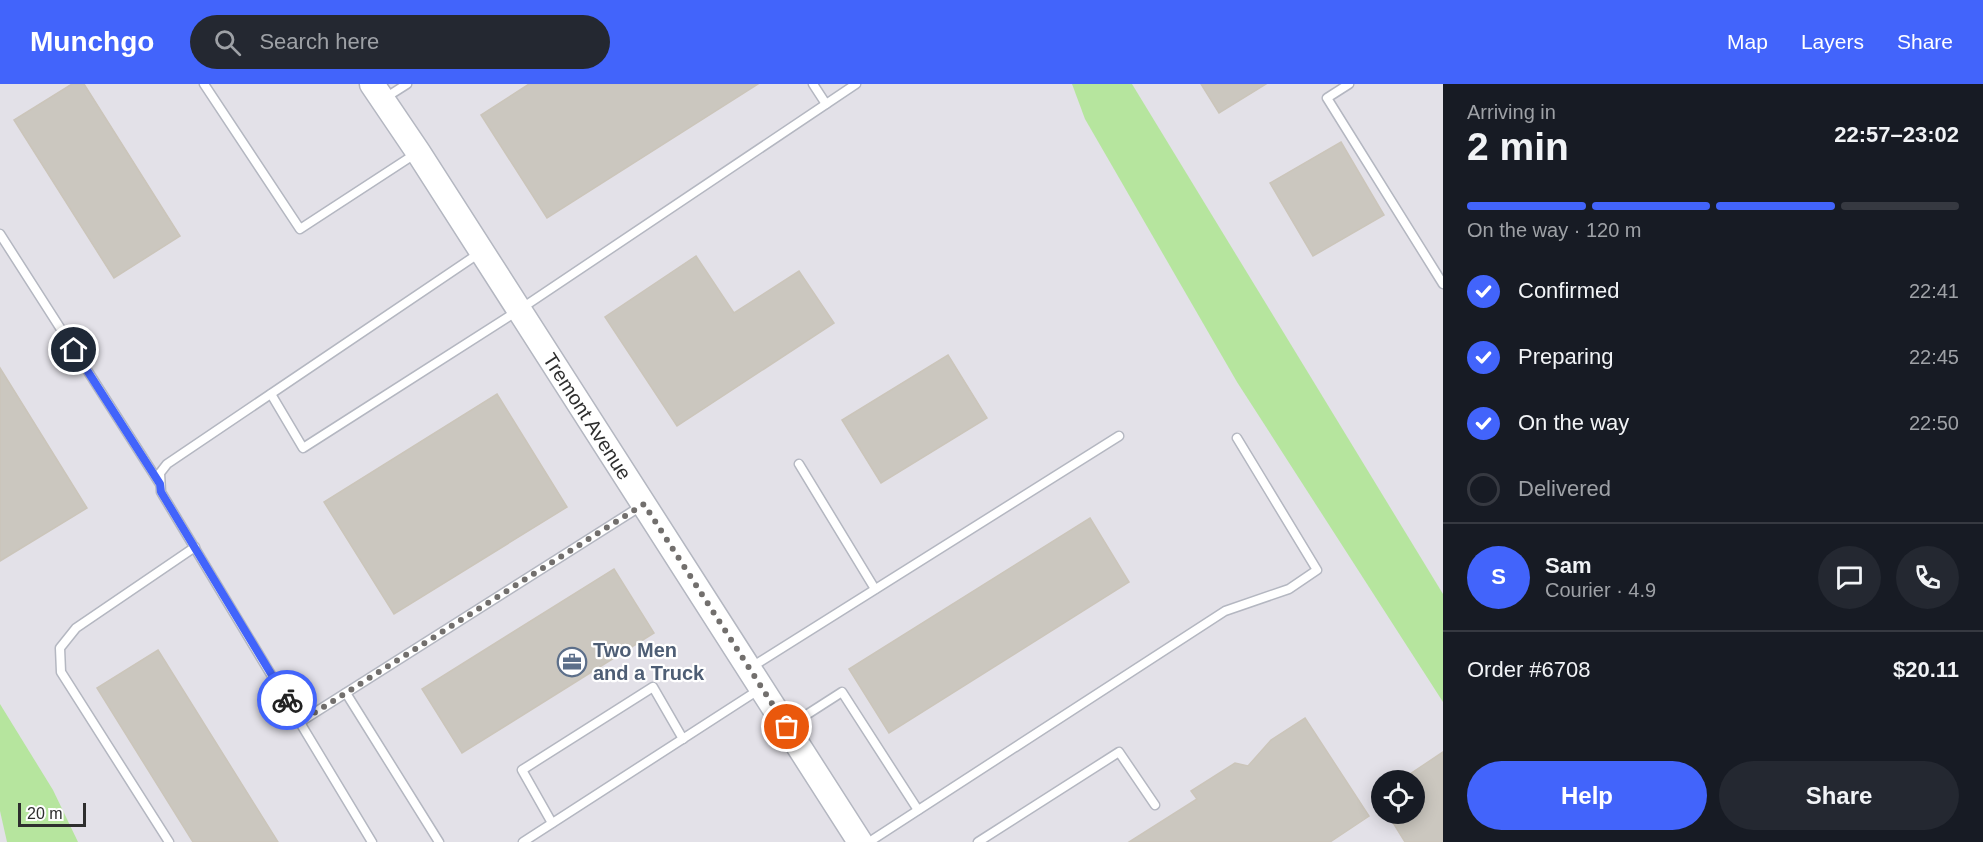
<!DOCTYPE html>
<html lang="en">
<head>
<meta charset="utf-8">
<style>
  body { margin:0; font-family:Arial,sans-serif; background:#242831; color:#f1f3f6; height:100vh; display:flex; flex-direction:column; font-size:22px; white-space:nowrap }
  * { box-sizing:border-box; margin:0 }
  p { font-size:20px; color:#9ea1a6 }
  .icon { flex:none; width:33px; height:33px; fill:none; stroke:currentColor; stroke-width:2; stroke-linecap:round; stroke-linejoin:round }
  .map { position:relative; flex:1; overflow:hidden }
  .side { display:flex; flex-direction:column; background:#171b24; width:540px }
  .side>* { flex:none }
  .tools { position:absolute; left:1371px; top:686px; display:grid; gap:12px }
  .tools a { display:grid; place-items:center; width:54px; height:54px; border-radius:50%; background:#171b24; box-shadow:0 3px 15px #0003; font-size:30px }
  .scale { position:absolute; left:18px; bottom:15px; width:68px; box-sizing:border-box; padding-left:6px; border:3px solid #2e2e2e; border-top:0; font-size:16px; line-height:21px; white-space:nowrap; color:#2e2e2e; -webkit-text-stroke:4px #fff; paint-order:stroke }
  .pin { position:absolute; display:grid; place-items:center; width:51px; height:51px; color:#fff; margin:-26px; border:3px solid #fff; border-radius:50%; box-shadow:0 2px 6px #0007 }
  .courier { position:absolute; display:grid; place-items:center; width:60px; height:60px; margin:-30px; border:4px solid #4264fb; border-radius:50%; background:#fff; color:#222; box-shadow:0 2px 8px #0007 }
  .overview em { font-style:normal; font-weight:600 }
  .overview div { display:flex; flex-direction:column-reverse }
  .overview { display:flex; align-items:center; justify-content:space-between; height:102px; padding:0 24px }
  h1 { font-size:39px; font-weight:600; line-height:45px }
  .bar { display:grid; grid-template-columns:repeat(4,1fr); gap:9px 6px; align-content:center; height:72px; padding:0 24px }
  .bar i { height:8px; border-radius:4px; background:#363941 }
  .bar .current { background:#4264fb }
  .bar p { grid-column:span 4 }
  .line { display:flex; align-items:center; gap:15px; padding:0 24px; border-top:2px solid #363941 }
  .line div { flex:1 }
  .round { display:grid; place-items:center; flex:none; width:63px; height:63px; border-radius:32px; background:#242831 }
  ol { padding:0 24px; list-style:none }
  li { display:flex; align-items:center; gap:18px; height:66px }
  li p { margin-inline-start:auto }
  li .icon { padding:6px; border-radius:50%; background:#4264fb; color:#fff; stroke-width:4 }
  li:last-child { color:#9ea1a6 }
  li i { width:33px; height:33px; border:3px solid #363941; border-radius:50% }
  .cta { display:flex; gap:12px; margin-top:auto; padding:12px 24px }
  .cta a { flex:1; height:69px; border-radius:36px; background:#4264fb; color:#fff; font-size:24px; font-weight:600; line-height:69px; text-align:center }
  .cta a+a { background:#242831; color:#f1f3f6 }
  header { display:flex; align-items:center; gap:36px; box-sizing:border-box; height:84px; padding:0 30px; background:#4264fb; color:#fff }
  header strong { font-size:28px }
  nav { display:flex; gap:33px; margin-inline-start:auto; font-size:21px }
  .search { width:420px; height:54px; background:#242831; display:flex; align-items:center; gap:15px; box-sizing:border-box; padding:0 21px; border-radius:33px; color:#9ea1a6; font-size:22px }
  main { display:flex; flex:1; min-height:0 }
  .map>svg:first-child { display:block }
  .industrial { fill:#e3e1e8; fill-rule:evenodd }
  .green { fill:#b6e59e }
  .building { fill:#cbc7bf; stroke:#cbc5ba; stroke-width:1.5 }
  .lines { fill:none; stroke-linecap:round; stroke-linejoin:round }
  .lane-casing { stroke:#b4b7c1; stroke-width:11 }
  .secondary-casing { stroke:#b4b7c1; stroke-width:27 }
  .lane { stroke:#fff; stroke-width:8 }
  .secondary { stroke:#fff; stroke-width:24 }
  .done { stroke:#726f6d; stroke-width:6; stroke-dasharray:0 10.8 }
  .route { stroke:#4264fb; stroke-width:8 }
  .labels { text-anchor:middle; dominant-baseline:central; stroke-width:4.5; stroke-linejoin:round; paint-order:stroke }
  .street-label { font-size:20px; fill:#2e2e2e; stroke:#fff }
  .service-label { font-size:20px; font-weight:bold; fill:#4e5e75; stroke:#fff; text-anchor:start }
</style>
</head>
<body>
<header>
<strong>Munchgo</strong>
<div class="search"><svg class="icon" aria-label="search" viewBox="0 0 24 24"><circle cx="10" cy="10" r="6"/><path d="M15 15l6 6"/></svg>Search here</div>
<nav><a>Map</a><a>Layers</a><a>Share</a></nav>
</header>
<main>
<div class="map">
<svg width="1443" height="758" viewBox="0 0 1443 758">
  <rect width="100%" height="100%" fill="#efe9e1"/>
  <path class="industrial" d="M0 0H1443V758H0ZM1382 696H1414V729H1382Z"/>
  <g class="green">
    <path d="M1072 0H1132L1443 510V618L1237 298 1085 35Z"/>
    <path d="M0 620 53 706 78 758H7L0 727Z"/>
  </g>
  <g class="building">
    <path d="M72 0H84L180 152 114 194 14 36Z"/>
    <path d="M529 0H758L547 134 481 31Z"/>
    <path d="M1201 0H1266L1219 29Z"/>
    <path d="M1341 58 1384 131 1313 172 1270 99Z"/>
    <path d="M696 172 734 229 799 187 834 239 677 342 605 233Z"/>
    <path d="M948 271 987 334 881 399 842 336Z"/>
    <path d="M0 284 87 424 0 477Z"/>
    <path d="M497 310 567 423 394 530 324 418Z"/>
    <path d="M1090 434 1129 498 889 649 849 585Z"/>
    <path d="M614 485 654 549 462 669 422 605Z"/>
    <path d="M158 566 278 758H193L97 604Z"/>
    <path d="M1305 634 1369 732 1330 758H1129L1197 715 1191 707 1235 679 1248 682 1271 656Z"/>
    <path d="M1443 668V758H1405L1387 729H1414V696H1401Z"/>
  </g>
  <g class="lines">
    <g class="lane-casing">
      <g id="lane">
        <path d="M204 0 300 145 415 70"/>
        <path d="M813 0 826 20"/>
        <path d="M1349 0 1327 14 1443 200"/>
        <path d="M385 14 407 0"/>
        <path d="M0 150 160 400"/>
        <path d="M271 310 303 364 519 226 856 0"/>
        <path d="M799 380 875 505"/>
        <path d="M750 584 1119 352"/>
        <path d="M346 609 439 758"/>
        <path d="M300 638 641 422"/>
        <path d="M789 642 842 608 918 726"/>
        <path d="M552 739 522 686 653 603 683 655"/>
        <path d="M169 758 61 588 60 564 76 544 195 463"/>
        <path d="M372 758 161 408 160 389 167 380 481 168"/>
        <path d="M523 758 760 605"/>
        <path d="M869 758 1225 527 1289 505 1317 486 1237 354"/>
        <path d="M978 758 1119 668 1155 721"/>
      </g>
    </g>
    <g class="secondary-casing">
      <g id="secondary">
        <path id="s1" d="M372 0 418 68 860 758"/>
      </g>
    </g>
    <use href="#lane" class="lane"/>
    <use href="#secondary" class="secondary"/>
  </g>
  <g class="lines">
    <path class="done" d="M287 616 300 638 644 420 787 643"/>
    <path class="route" d="M74 266 160 400 161 408 287 616"/>
  </g>
  <defs>
    <g id="office-ring" transform="scale(1.5)"><circle r="9.5" fill="#fff" stroke="#5c6f8a" stroke-width="1.5"/><path d="M-6-3h4V-5.5h4V-3h4V5H-6ZM-1-4.5V-3h2v-1.5ZM-6 0V1H6V0Z" fill="#5c6f8a"/></g>
  </defs>
  <g fill-rule="evenodd">
    <use href="#office-ring" x="572" y="578"/>
  </g>
  <g class="labels">
    <g class="street-label">
      <text stroke="none"><textPath href="#s1" startOffset="396">Tremont Avenue</textPath></text>
    </g>
    <g class="service-label">
      <text x="593" y="566">Two Men<tspan x="593" dy="23">and a Truck</tspan></text>
    </g>
  </g>
</svg>
<div class="tools">
<a><svg class="icon" aria-label="locate" viewBox="0 0 24 24"><circle cx="12" cy="12" r="6"/><path d="M12 2v4M12 18v4M2 12h4M18 12h4"/></svg></a>
</div>
<div class="scale">20 m</div>
<div class="pin" style="left:787px;top:643px;background:#ea580c"><svg class="icon" aria-label="bag" viewBox="0 0 24 24"><path d="M5 8h14l-1 12H6zM9 8a3 3 0 0 1 6 0"/></svg></div>
<div class="pin" style="left:74px;top:266px;background:#1f2937"><svg class="icon" aria-label="home" viewBox="0 0 24 24"><path d="M3 11l9-7 9 7M6 9v11h12V9"/></svg></div>
<div class="courier" style="left:287px;top:616px"><svg class="icon" aria-label="bike" viewBox="0 0 24 24"><circle cx="6" cy="16" r="4"/><circle cx="18" cy="16" r="4"/><path d="M6 16l4-8h5l3 8M10 8l3 8H6M13 5h3"/></svg></div>
</div>
<section class="side">
<div class="overview"><div><h1>2 min</h1><p>Arriving in</p></div><em>22:57–23:02</em></div>
<div class="bar"><i class="current"></i><i class="current"></i><i class="current"></i><i></i><p>On the way · 120 m</p></div>
<ol>
<li><svg class="icon" aria-label="check" viewBox="0 0 24 24"><path d="M5 12l5 5 9-10"/></svg>Confirmed<p>22:41</p></li>
<li><svg class="icon" aria-label="check" viewBox="0 0 24 24"><path d="M5 12l5 5 9-10"/></svg>Preparing<p>22:45</p></li>
<li><svg class="icon" aria-label="check" viewBox="0 0 24 24"><path d="M5 12l5 5 9-10"/></svg>On the way<p>22:50</p></li>
<li><i></i>Delivered</li>
</ol>
<div class="line" style="height:108px"><b class="round" style="background:#4264fb;color:#fff">S</b><div><b>Sam</b><p>Courier · 4.9</p></div><a class="round"><svg class="icon" aria-label="chat" viewBox="0 0 24 24"><path d="M4 5h16v11H9l-5 4z"/></svg></a><a class="round"><svg class="icon" aria-label="phone" viewBox="0 0 24 24"><path d="M5 4h4l2 5-3 2q2 4 5 5l2-3 5 2v4C11 20 4 13 5 4z"/></svg></a></div>
<div class="line" style="height:78px"><div>Order #6708</div><b>$20.11</b></div>
<div class="cta"><a>Help</a><a>Share</a></div>
</section>
</main>
</body>
</html>
